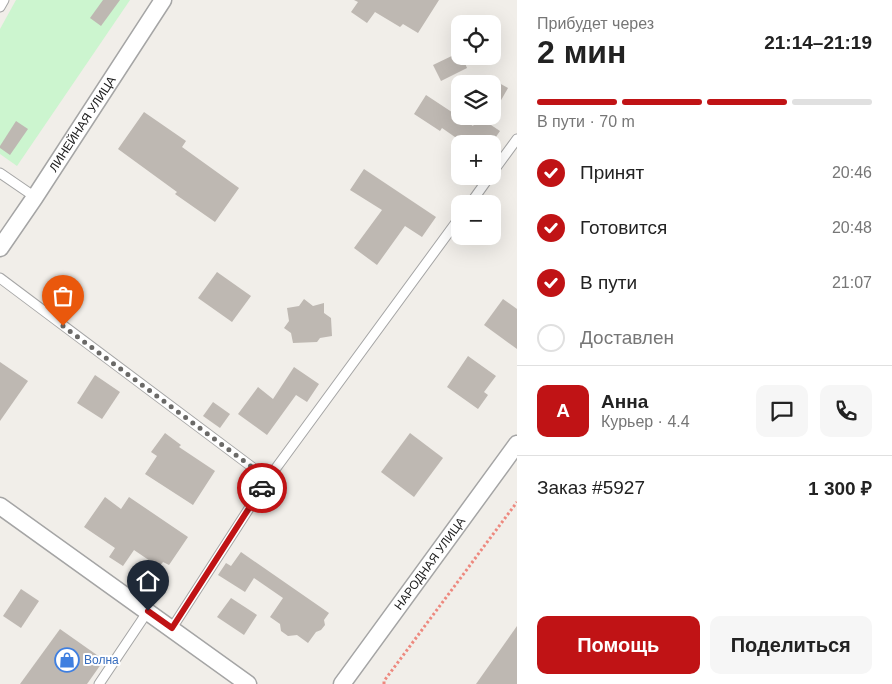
<!DOCTYPE html>
<html lang="ru">
<head>
<meta charset="utf-8">
<style>
  body { margin:0; font-family:Helvetica,sans-serif; background:#f6f6f6; color:#222; height:100vh; display:flex; flex-direction:column; font-size:19px; white-space:nowrap }
  * { box-sizing:border-box; margin:0 }
  p { font-size:16px; color:#767676 }
  .icon { flex:none; width:28px; height:28px; fill:none; stroke:currentColor; stroke-width:2; stroke-linecap:round; stroke-linejoin:round }
  .map { position:relative; flex:1; overflow:hidden }
  .panel { display:flex; flex-direction:column; background:#fff; width:375px }
  .panel>* { flex:none }
  .buttons { position:absolute; left:451px; top:15px; display:grid; gap:10px }
  .buttons a { display:grid; place-items:center; width:50px; height:50px; border-radius:10px; background:#fff; box-shadow:0 5px 20px #0002; font-size:25px }
  .pin { position:absolute; display:grid; place-items:center; width:42px; height:42px; color:#fff; margin:-51px -21px; border-radius:50% 50% 50% 0; rotate:-45deg; box-shadow:0 0 5px #0007 }
  .pin .icon { rotate:45deg }
  .courier { position:absolute; display:grid; place-items:center; width:50px; height:50px; margin:-25px; border:4px solid #c01315; border-radius:50%; background:#fff; color:#222; box-shadow:0 1px 6px #0007 }
  .summary em { font-style:normal; font-weight:600 }
  .summary div { display:flex; flex-direction:column-reverse }
  .summary { display:flex; align-items:center; justify-content:space-between; height:85px; padding:0 20px }
  h1 { font-size:32px; font-weight:600; line-height:38px }
  .bar { display:grid; grid-template-columns:repeat(4,1fr); gap:8px 5px; align-content:center; height:60px; padding:0 20px }
  .bar i { height:6px; border-radius:4px; background:#e0e0e0 }
  .bar .active { background:#c01315 }
  .bar p { grid-column:span 4 }
  .line { display:flex; align-items:center; gap:12px; padding:0 20px; border-top:1px solid #e0e0e0 }
  .line div { flex:1 }
  .round { display:grid; place-items:center; flex:none; width:52px; height:52px; border-radius:10px; background:#f6f6f6 }
  ol { padding:0 20px; list-style:none }
  li { display:flex; align-items:center; gap:15px; height:55px }
  li p { margin-inline-start:auto }
  li .icon { padding:5px; border-radius:50%; background:#c01315; color:#fff; stroke-width:4 }
  li:last-child { color:#767676 }
  li i { width:28px; height:28px; border:2px solid #e0e0e0; border-radius:50% }
  .action { display:flex; gap:10px; margin-top:auto; padding:10px 20px }
  .action a { flex:1; height:58px; border-radius:10px; background:#c01315; color:#fff; font-size:20px; font-weight:600; line-height:58px; text-align:center }
  .action a+a { background:#f6f6f6; color:#222 }
  main { display:flex; flex:1; min-height:0 }
  .map>svg:first-child { display:block }
  .park { fill:#ccf5cf }
  .building { fill:#beb8b2 }
  .lines { fill:none; stroke-linecap:round; stroke-linejoin:round }
  .lane-casing { stroke:#a5a5a5; stroke-width:11 }
  .street-casing { stroke:#a5a5a5; stroke-width:19 }
  .path { stroke:#ed887e; stroke-width:3; stroke-dasharray:2.5 2.5; stroke-linecap:butt }
  .lane { stroke:#fff; stroke-width:9 }
  .street { stroke:#fff; stroke-width:16 }
  .done { stroke:#6a6967; stroke-width:5; stroke-dasharray:0 9 }
  .route { stroke:#c01315; stroke-width:6 }
  .labels { text-anchor:middle; dominant-baseline:central; stroke-width:4; stroke-linejoin:round; paint-order:stroke }
  .street-label { font-size:12px; fill:#212121; stroke:#fff }
  .shop-label { font-size:12px; fill:#366cbe; stroke:#fff; text-anchor:start }
</style>
</head>
<body>
<main>
<div class="map">
<svg width="517" height="684" viewBox="0 0 517 684">
  <rect width="100%" height="100%" fill="#f1eee9"/>
  <path class="park" d="M16 0H130L17 166 0 154V29Z"/>
  <g class="building">
    <path d="M103 0H120L101 26 90 18Z"/>
    <path d="M354 0H439L418 33 403 24 400 27 375 12 367 23 351 12 358 2Z"/>
    <path d="M460 52V56H462L467 68 441 81 433 65Z"/>
    <path d="M492 79 508 88 492 116Z"/>
    <path d="M426 95 473 126 479 117 500 131 491 144H465L442 128 440 131 414 114Z"/>
    <path d="M144 112 186 141 182 147 239 188 215 222 175 194 177 192 118 149Z"/>
    <path d="M16 121 28 129 10 155 0 148V146Z"/>
    <path d="M364 169 436 217 422 237 405 226 377 265 354 248 382 210 350 190Z"/>
    <path d="M217 272 251 296 232 322 198 298Z"/>
    <path d="M304 299 313 306 324 303V313L331 318 332 336 320 338 317 342 293 343 291 333 284 328 289 321 287 308 299 306Z"/>
    <path d="M503 299 517 309V349L484 325Z"/>
    <path d="M468 356 496 376 484 392 488 395 478 409 447 387Z"/>
    <path d="M0 362 28 381 0 421Z"/>
    <path d="M294 367 319 384 307 402 296 395 267 435 238 414 258 387 273 399Z"/>
    <path d="M95 375 120 392 102 419 77 403Z"/>
    <path d="M213 402 230 414 220 428 203 416Z"/>
    <path d="M165 433 181 445 179 447 215 471 193 505 145 474 157 456 151 452Z"/>
    <path d="M410 433 443 458 414 497 381 472Z"/>
    <path d="M105 497 121 509 129 497 188 537 169 565 163 562 159 567 134 550 123 566 109 557 115 548 84 527Z"/>
    <path d="M241 552 329 613 324 620 325 625 321 630 316 632 308 643 297 635 288 636 281 631 280 624 270 617 283 598 254 578 245 592 218 575 226 563 231 566Z"/>
    <path d="M21 589 39 601 21 628 3 616Z"/>
    <path d="M231 598 257 615 244 635 217 617Z"/>
    <path d="M517 626V684H476Z"/>
    <path d="M60 629 104 660 87 684H20Z"/>
  </g>
  <g class="lines">
    <g class="lane-casing">
      <g id="lane">
        <path d="M0 7 4 0"/>
        <path d="M0 173 35 197"/>
        <path d="M492 173 517 139"/>
        <path d="M470 204 490 176"/>
        <path d="M0 278 268 479"/>
        <path d="M172 628 268 479 460 217"/>
        <path d="M99 684 148 611"/>
      </g>
    </g>
    <g class="street-casing">
      <g id="street">
        <path id="s1" d="M0 248 35 197 163 0"/>
        <path d="M0 506 248 684"/>
        <path id="s2" d="M342 684 517 444"/>
      </g>
    </g>
    <path class="path" d="M384 684V681L517 502"/>
    <use href="#lane" class="lane"/>
    <use href="#street" class="street"/>
  </g>
  <g class="lines">
    <path class="done" d="M63 326 268 479 262 488"/>
    <path class="route" d="M148 611 172 628 262 488"/>
  </g>
  <defs>
    <g id="shop-ring" transform="scale(1.25)"><circle r="9.5" fill="#fff" stroke="#3f7fe0" stroke-width="1.5"/><path d="M-5-2.5h2.3a2.7 3.5 0 0 1 5.4 0H5L5.5 6h-11ZM-1.5-2.5h3a1.5 2.3 0 0 0-3 0Z" fill="#3f7fe0"/></g>
  </defs>
  <g fill-rule="evenodd">
    <use href="#shop-ring" x="67" y="660"/>
  </g>
  <g class="labels">
    <g class="street-label">
      <text stroke="none"><textPath href="#s1" startOffset="149">ЛИНЕЙНАЯ УЛИЦА</textPath></text>
      <text stroke="none"><textPath href="#s2" startOffset="149">НАРОДНАЯ УЛИЦА</textPath></text>
    </g>
    <g class="shop-label">
      <text x="84" y="660">Волна</text>
    </g>
  </g>
</svg>
<div class="buttons">
<a><svg class="icon" aria-label="locate" viewBox="0 0 24 24"><circle cx="12" cy="12" r="6"/><path d="M12 2v4M12 18v4M2 12h4M18 12h4"/></svg></a>
<a><svg class="icon" aria-label="layers" viewBox="0 0 24 24"><path d="M12 4l9 5-9 5-9-5zM3 14l9 5 9-5"/></svg></a>
<a>+</a>
<a>−</a>
</div>
<div class="pin" style="left:63px;top:326px;background:#ea580c"><svg class="icon" aria-label="bag" viewBox="0 0 24 24"><path d="M5 8h14l-1 12H6zM9 8a3 3 0 0 1 6 0"/></svg></div>
<div class="pin" style="left:148px;top:611px;background:#1f2937"><svg class="icon" aria-label="home" viewBox="0 0 24 24"><path d="M3 11l9-7 9 7M6 9v11h12V9"/></svg></div>
<div class="courier" style="left:262px;top:488px"><svg class="icon" aria-label="car" viewBox="0 0 24 24"><path d="M5 17H2v-5l4-1 3-4h7l3 4 3 1v5h-3M9 17h6M6 11h13"/><circle cx="7" cy="17" r="2"/><circle cx="17" cy="17" r="2"/></svg></div>
</div>
<section class="panel">
<div class="summary"><div><h1>2 мин</h1><p>Прибудет через</p></div><em>21:14–21:19</em></div>
<div class="bar"><i class="active"></i><i class="active"></i><i class="active"></i><i></i><p>В пути · 70 m</p></div>
<ol>
<li><svg class="icon" aria-label="check" viewBox="0 0 24 24"><path d="M5 12l5 5 9-10"/></svg>Принят<p>20:46</p></li>
<li><svg class="icon" aria-label="check" viewBox="0 0 24 24"><path d="M5 12l5 5 9-10"/></svg>Готовится<p>20:48</p></li>
<li><svg class="icon" aria-label="check" viewBox="0 0 24 24"><path d="M5 12l5 5 9-10"/></svg>В пути<p>21:07</p></li>
<li><i></i>Доставлен</li>
</ol>
<div class="line" style="height:90px"><b class="round" style="background:#c01315;color:#fff">А</b><div><b>Анна</b><p>Курьер · 4.4</p></div><a class="round"><svg class="icon" aria-label="chat" viewBox="0 0 24 24"><path d="M4 5h16v11H9l-5 4z"/></svg></a><a class="round"><svg class="icon" aria-label="phone" viewBox="0 0 24 24"><path d="M5 4h4l2 5-3 2q2 4 5 5l2-3 5 2v4C11 20 4 13 5 4z"/></svg></a></div>
<div class="line" style="height:65px"><div>Заказ #5927</div><b>1 300 ₽</b></div>
<div class="action"><a>Помощь</a><a>Поделиться</a></div>
</section>
</main>
</body>
</html>
